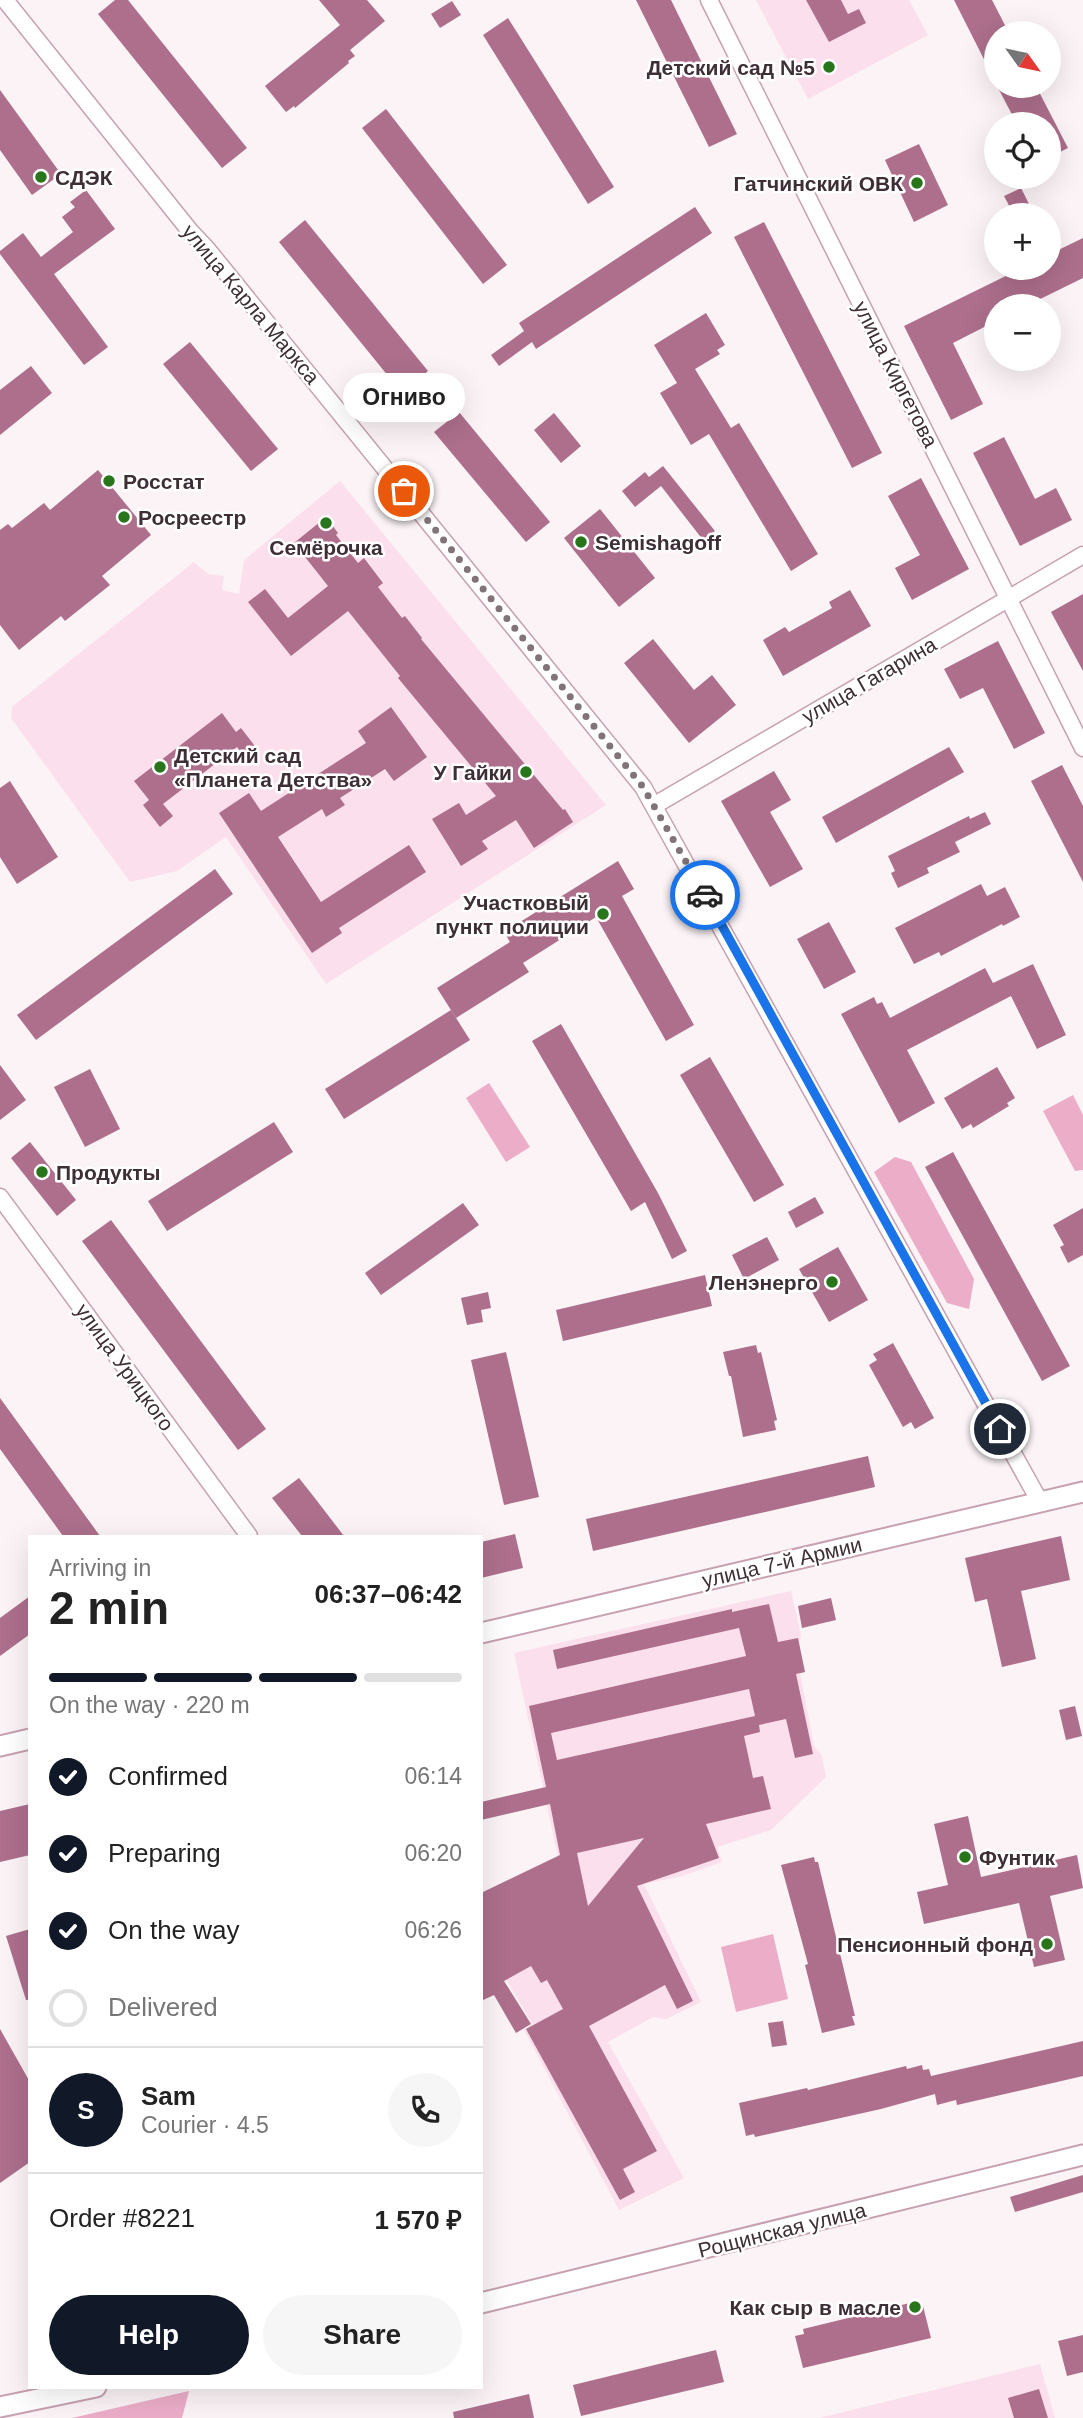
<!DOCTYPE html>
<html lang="en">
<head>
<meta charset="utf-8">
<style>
  body { margin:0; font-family:Arial,sans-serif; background:#f6f6f6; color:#222; height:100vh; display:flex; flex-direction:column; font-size:26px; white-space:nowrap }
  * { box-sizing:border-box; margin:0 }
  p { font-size:23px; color:#767676 }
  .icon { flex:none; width:38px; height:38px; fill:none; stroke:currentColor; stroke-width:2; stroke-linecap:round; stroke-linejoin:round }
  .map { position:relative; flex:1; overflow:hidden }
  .panel { position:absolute; left:28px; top:1535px; width:455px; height:854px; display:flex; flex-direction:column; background:#fff; border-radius:0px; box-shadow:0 7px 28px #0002 }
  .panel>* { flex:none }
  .needle { width:46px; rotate:123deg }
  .tools { position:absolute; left:984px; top:21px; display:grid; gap:14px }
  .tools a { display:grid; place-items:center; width:77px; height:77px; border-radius:50%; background:#fff; box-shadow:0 7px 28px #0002; font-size:35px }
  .pin { position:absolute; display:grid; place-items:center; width:60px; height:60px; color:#fff; margin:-30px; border:4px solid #fff; border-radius:50%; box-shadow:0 2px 7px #0007 }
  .courier { position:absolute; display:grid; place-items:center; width:70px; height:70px; margin:-35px; border:5px solid #1a73e8; border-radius:50%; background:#fff; color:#222; box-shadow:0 2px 9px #0007 }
  .bubble { position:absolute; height:49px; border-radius:24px; background:#fff; box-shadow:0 7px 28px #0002; font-size:23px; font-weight:800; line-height:49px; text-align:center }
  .summary em { font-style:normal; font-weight:800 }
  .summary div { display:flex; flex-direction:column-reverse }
  .summary { display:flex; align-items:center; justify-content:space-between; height:119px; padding:0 21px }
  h1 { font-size:46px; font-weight:800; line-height:52px }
  .bar { display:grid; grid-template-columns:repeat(4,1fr); gap:10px 7px; align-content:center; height:84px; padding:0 21px }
  .bar i { height:9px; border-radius:5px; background:#e0e0e0 }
  .bar .active { background:#111827 }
  .bar p { grid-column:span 4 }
  .line { display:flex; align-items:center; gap:18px; padding:0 21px; border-top:2px solid #e0e0e0 }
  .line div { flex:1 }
  .round { display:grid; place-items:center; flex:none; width:74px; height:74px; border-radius:37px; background:#f6f6f6 }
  ol { padding:0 21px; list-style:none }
  li { display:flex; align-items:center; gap:21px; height:77px }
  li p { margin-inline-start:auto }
  li .icon { padding:7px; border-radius:50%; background:#111827; color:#fff; stroke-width:4 }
  li:last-child { color:#767676 }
  li i { width:38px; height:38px; border:4px solid #e0e0e0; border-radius:50% }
  .cta { display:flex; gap:14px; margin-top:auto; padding:14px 21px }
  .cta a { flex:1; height:80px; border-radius:42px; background:#111827; color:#fff; font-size:28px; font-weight:800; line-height:80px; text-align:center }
  .cta a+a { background:#f6f6f6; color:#222 }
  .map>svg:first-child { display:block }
  .built { fill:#fcdfec }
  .green { fill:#ecadc9 }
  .building { fill:#ad6f8c; fill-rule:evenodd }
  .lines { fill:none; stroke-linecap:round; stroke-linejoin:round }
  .minor-casing { stroke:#c7a1b2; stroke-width:19 }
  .tertiary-casing { stroke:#c7a1b2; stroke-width:23 }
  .minor { stroke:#fff; stroke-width:16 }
  .tertiary { stroke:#fff; stroke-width:19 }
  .done { stroke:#807479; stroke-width:7; stroke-dasharray:0 12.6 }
  .route { stroke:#1a73e8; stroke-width:9 }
  .poi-dot { fill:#29751c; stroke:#fff; stroke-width:2.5 }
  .labels { text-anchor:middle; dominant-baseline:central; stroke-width:5; stroke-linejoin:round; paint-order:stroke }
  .poi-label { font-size:21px; font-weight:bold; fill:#3e2f36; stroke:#fff; text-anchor:end }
  .street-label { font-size:21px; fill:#3e2f36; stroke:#fff }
</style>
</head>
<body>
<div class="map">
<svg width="1083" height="2418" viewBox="0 0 1083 2418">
  <rect width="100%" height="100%" fill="#fbf3f6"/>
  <g class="built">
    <path d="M756 0H909L928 35 808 99Z"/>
    <path d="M340 481 606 805 326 984 226 837 177 871 130 882 11 718 12 707 194 562 208 574 224 576 222 590 239 594 244 560Z"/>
    <path d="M791 1591 801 1635 799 1644 805 1672 800 1673 814 1746 822 1756 826 1777 771 1830 717 1847 722 1862 682 1876 644 1884 701 2002 666 2019 653 2017 608 2042 684 2178 619 2210 524 2030 532 2024 481 1935 564 1884 514 1653Z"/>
    <path d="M1040 2364 1055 2418H819Z"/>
  </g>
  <g class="green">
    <path d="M489 1083 530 1147 506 1162 466 1098Z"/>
    <path d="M1073 1095 1083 1115V1170L1075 1171 1043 1111Z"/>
    <path d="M895 1157 911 1162 974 1279 969 1309 947 1303 874 1172Z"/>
    <path d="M773 1934 788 1999 736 2012 721 1947Z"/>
    <path d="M189 2391 182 2418H72Z"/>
  </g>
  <g class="building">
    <path d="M115 0H128L247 148 222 168 98 14Z"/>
    <path d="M319 0H367L385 21 350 50 355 56 348 61 349 63 295 108 294 106 286 112 265 86 340 25Z"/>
    <path d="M636 0H671L737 134 709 147Z"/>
    <path d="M806 0H841L848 14 859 9 866 23 829 42Z"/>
    <path d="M954 0H992L1009 33H996V83Z"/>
    <path d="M452 1 461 15 440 28 431 14Z"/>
    <path d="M508 18 614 187 588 204 483 35Z"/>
    <path d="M997 86H1036L1068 148 1048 158V124H1017Z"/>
    <path d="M0 90 61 174 32 195 0 150Z"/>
    <path d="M386 109 507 265 483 284 362 128Z"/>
    <path d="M919 144 948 205 914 222 885 160Z"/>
    <path d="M1021 188 1031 208 1014 215 1004 196Z"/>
    <path d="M86 190 115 229 54 274 108 347 84 365 0 254V251L23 233 41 257 73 232 62 217 75 207 70 202Z"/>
    <path d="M695 207 712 233 536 349 532 342 499 366 491 355 524 331 519 323Z"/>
    <path d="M305 220 428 371 402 393 279 242Z"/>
    <path d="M764 222 882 453 852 468 734 237Z"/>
    <path d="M1083 238V278L1026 306H996V321L953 343 983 404 951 420 904 326 1022 268H1048V255Z"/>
    <path d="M706 313 725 345 717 350 720 354 695 369 731 428 739 423 818 554 791 571 709 434 691 445 660 393 677 383 654 345Z"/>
    <path d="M190 342 278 449 251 471 163 364Z"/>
    <path d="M31 366 52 393 0 435V390Z"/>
    <path d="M459 412 550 522 526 542 434 432Z"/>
    <path d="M554 413 581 446 561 463 534 430Z"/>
    <path d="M1004 437 1035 499 1056 488 1072 520 1020 546 973 453Z"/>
    <path d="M663 466 715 531 703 540 661 486 635 507 622 491 645 472 649 477Z"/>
    <path d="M98 470 151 535 102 576 110 585 65 621 61 616 19 650 0 625V530L8 524 12 528 44 503 50 510Z"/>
    <path d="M921 478 969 569 912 600 895 568 920 555 888 496Z"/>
    <path d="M600 509 655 578 619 607 564 538Z"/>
    <path d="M326 517 338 533 336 535 358 563 364 558 383 583 378 587 402 618 405 616 422 638 421 639 563 810 565 809 573 822 534 848 516 820 482 841 488 849 461 866 432 819 459 803 466 815 496 796 398 678 400 676 348 611 291 656 248 602 265 589 288 618 328 586 294 543Z"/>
    <path d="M850 590 871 626 783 676 763 640 785 627 789 632 832 608 829 602Z"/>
    <path d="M1083 594V671L1051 612Z"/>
    <path d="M653 639 694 690 712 675 736 705 689 743 624 663Z"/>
    <path d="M998 641 1045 733 1014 749 983 688 960 699 944 669Z"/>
    <path d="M391 707 427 757 394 781 385 769 340 798 345 805 326 817 322 809 278 837 321 902 409 845 426 872 339 928 342 933 312 953 219 813 249 793 261 811 366 743 358 731Z"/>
    <path d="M222 713 236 732 241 728 258 750 246 759 237 747 163 804 173 816 160 827 143 805 149 800 134 781Z"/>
    <path d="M949 747 964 772 836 843 822 817Z"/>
    <path d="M1062 765 1083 806V882L1031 781Z"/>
    <path d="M774 771 791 800 770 812 803 869 770 887 721 801Z"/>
    <path d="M10 781 58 857 17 884 0 857V788Z"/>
    <path d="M985 812 991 824 955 842 960 852 927 868 929 873 898 888 891 873 895 871 888 856 969 816 970 819Z"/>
    <path d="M618 861 634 889 622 896 694 1025 666 1041 596 917 523 963 529 972 456 1018 437 988 510 942 504 932Z"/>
    <path d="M215 869 233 894 36 1040 17 1015Z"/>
    <path d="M981 884 987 896 1005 887 1020 917 1003 926 1002 924 941 956 939 952 914 964 895 928Z"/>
    <path d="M829 922 856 972 824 989 797 939Z"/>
    <path d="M1033 964 1066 1035 1037 1049 1011 996 907 1050 935 1103 899 1123 841 1014 874 997 877 1004 882 1002 890 1018 985 968 993 983Z"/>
    <path d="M451 1010 470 1040 344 1119 325 1089Z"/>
    <path d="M561 1024 658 1193 687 1251 672 1259 645 1202 631 1211 532 1041Z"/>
    <path d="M710 1057 784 1185 754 1202 680 1075Z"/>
    <path d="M0 1065 26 1100 0 1120Z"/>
    <path d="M997 1067 1015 1098 1007 1103 1009 1106 973 1128 971 1124 962 1129 944 1098Z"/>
    <path d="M90 1069 120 1129 85 1147 54 1087Z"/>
    <path d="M274 1122 293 1152 167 1231 148 1201Z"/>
    <path d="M30 1142 76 1200 57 1216 11 1158Z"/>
    <path d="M953 1152 1070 1366 1042 1381 925 1167Z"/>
    <path d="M815 1197 824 1213 796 1228 788 1212Z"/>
    <path d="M463 1203 479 1225 381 1295 365 1273Z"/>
    <path d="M1083 1208V1255L1068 1263 1060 1247 1064 1245 1053 1225Z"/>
    <path d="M111 1220 266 1429 238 1450 82 1241Z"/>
    <path d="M767 1237 779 1260 744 1279 732 1255Z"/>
    <path d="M838 1247 868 1300 829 1322 799 1269Z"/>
    <path d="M705 1275 712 1306 563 1341 556 1310Z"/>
    <path d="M488 1292 491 1308 481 1310 483 1322 467 1325 461 1298Z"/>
    <path d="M893 1343 934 1418 915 1429 911 1422 903 1427 869 1365 877 1360 873 1354Z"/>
    <path d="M756 1345 758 1353 761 1352 777 1420 774 1421 776 1430 743 1437 731 1376H729L723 1352Z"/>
    <path d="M506 1352 539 1497 504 1505 471 1360Z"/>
    <path d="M0 1398 100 1536H63L16 1471 0 1449Z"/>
    <path d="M868 1456 875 1487 593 1551 586 1519Z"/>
    <path d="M299 1478 314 1497 344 1536H302L272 1498Z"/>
    <path d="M515 1534 523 1568 481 1578V1542Z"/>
    <path d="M1061 1536 1070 1580 1021 1591 1036 1659 1002 1667 987 1599 975 1602 965 1558Z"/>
    <path d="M30 1596V1634L0 1656V1618Z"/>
    <path d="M831 1598 836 1620 802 1628 798 1606Z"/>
    <path d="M769 1604 778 1642 798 1638 805 1672 796 1674 813 1754 795 1758 786 1719 759 1725 760 1732 744 1736 753 1778 763 1776 771 1809 706 1824 719 1858 637 1886 693 2001 677 2009 665 1985 589 2026 657 2151 623 2169 635 2192 620 2200 526 2029 563 2009 547 1980 541 1983 531 1966 504 1981 531 2024 516 2033 494 1995 481 2001V1893L560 1855 550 1804 481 1820V1802L546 1787 529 1706 746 1656 739 1628 557 1669 553 1650 732 1609V1612ZM749 1689 755 1716 557 1760 551 1733ZM644 1838 588 1906 577 1853Z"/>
    <path d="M1075 1706 1082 1736 1066 1740 1059 1710Z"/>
    <path d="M30 1804V1855L0 1862V1811Z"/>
    <path d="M968 1816 981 1877 1077 1855 1083 1888 1050 1896 1065 1960 1034 1967 1019 1903 924 1924 917 1892 948 1885 934 1824Z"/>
    <path d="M814 1857 815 1862H818L855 2016H852L855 2025 822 2033 805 1965 808 1964 781 1865Z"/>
    <path d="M30 1929V2000H26L6 1936Z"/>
    <path d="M783 2021 787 2045 772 2047 768 2023Z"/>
    <path d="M0 2029 30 2082V2162L0 2183Z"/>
    <path d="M1083 2041V2076L957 2105 956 2100 937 2105 935 2094 881 2109 755 2137 754 2134 746 2136 739 2103 807 2088 808 2090 906 2066 907 2069 922 2065 923 2070 929 2069 931 2076Z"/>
    <path d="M1083 2175V2192L1015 2212 1010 2197Z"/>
    <path d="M914 2302 915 2307 923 2306 931 2338 803 2368 795 2336 804 2334 803 2329Z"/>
    <path d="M1083 2335V2372L1067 2376 1058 2341Z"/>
    <path d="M716 2350 724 2382 581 2416 573 2385Z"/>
    <path d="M1039 2389 1048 2418H1014L1008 2398Z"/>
    <path d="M529 2394 534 2418H454L453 2412Z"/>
  </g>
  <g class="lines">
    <g class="minor-casing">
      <g id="minor">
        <path d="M5 0 190 231 207 249 643 787 1040 1502"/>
        <path d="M709 0 1083 748"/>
        <path d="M655 805 1083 555"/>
        <path d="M0 1197 249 1536"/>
      </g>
    </g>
    <g class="tertiary-casing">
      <g id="tertiary">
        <path d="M481 1633 1083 1492"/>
        <path d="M0 1746 30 1739"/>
        <path d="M481 2303 1083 2155"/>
        <path d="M0 2407 96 2387"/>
      </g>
    </g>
    <use href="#minor" class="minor"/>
    <use href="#tertiary" class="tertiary"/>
  </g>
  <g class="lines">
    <path class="done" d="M404 491 643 787 705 895"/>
    <path class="route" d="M705 895 1000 1429"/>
  </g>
  <g class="poi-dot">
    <circle cx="829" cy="67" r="7"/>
    <circle cx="41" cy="177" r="7"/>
    <circle cx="917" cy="183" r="7"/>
    <circle cx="109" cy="481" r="7"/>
    <circle cx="124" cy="517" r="7"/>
    <circle cx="326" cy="523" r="7"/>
    <circle cx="581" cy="542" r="7"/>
    <circle cx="160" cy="767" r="7"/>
    <circle cx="526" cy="772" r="7"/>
    <circle cx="603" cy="914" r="7"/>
    <circle cx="42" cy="1172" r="7"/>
    <circle cx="832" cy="1282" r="7"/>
    <circle cx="965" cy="1857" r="7"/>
    <circle cx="1047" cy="1944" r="7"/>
    <circle cx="915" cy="2307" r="7"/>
  </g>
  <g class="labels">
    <g class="poi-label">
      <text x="815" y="67">Дeтский сад №5</text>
      <text x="55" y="177" text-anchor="start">СДЭК</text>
      <text x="903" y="183">Гатчинский ОВК</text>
      <text x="123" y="481" text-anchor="start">Росстат</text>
      <text x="138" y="517" text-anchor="start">Росреестр</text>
      <text x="595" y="542" text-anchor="start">Semishagoff</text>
      <text x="326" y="547" text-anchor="middle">Семёрочка</text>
      <text x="174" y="755" text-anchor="start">Детский сад<tspan x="174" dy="24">«Планета Детства»</tspan></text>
      <text x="512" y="772">У Гайки</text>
      <text x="589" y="902">Участковый<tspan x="589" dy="24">пункт полиции</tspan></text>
      <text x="56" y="1172" text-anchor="start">Продукты</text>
      <text x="818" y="1282">Ленэнерго</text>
      <text x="979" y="1857" text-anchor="start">Фунтик</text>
      <text x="1033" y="1944">Пенсионный фонд</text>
      <text x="901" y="2307">Как сыр в масле</text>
    </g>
    <g class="street-label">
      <text transform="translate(251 304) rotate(50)">улица Карла Маркса</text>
      <text transform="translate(896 374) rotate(63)">улица Киргетова</text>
      <text transform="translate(869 680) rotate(-30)">улица Гагарина</text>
      <text transform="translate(125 1367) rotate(54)">улица Урицкого</text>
      <text transform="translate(782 1562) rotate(-13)">улица 7-й Армии</text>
      <text transform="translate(782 2230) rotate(-14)">Рощинская улица</text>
    </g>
  </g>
</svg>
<div class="tools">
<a><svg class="needle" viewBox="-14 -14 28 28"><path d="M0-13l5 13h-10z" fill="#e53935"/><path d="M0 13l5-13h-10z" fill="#767676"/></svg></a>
<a><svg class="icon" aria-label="locate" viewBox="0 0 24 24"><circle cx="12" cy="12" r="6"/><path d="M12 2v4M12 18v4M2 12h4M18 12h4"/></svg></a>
<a>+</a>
<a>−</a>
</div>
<div class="pin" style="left:404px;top:491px;background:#ea580c"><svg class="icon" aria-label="bag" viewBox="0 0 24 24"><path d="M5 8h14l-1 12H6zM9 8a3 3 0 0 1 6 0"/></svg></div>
<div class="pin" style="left:1000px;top:1429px;background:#1f2937"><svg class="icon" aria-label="home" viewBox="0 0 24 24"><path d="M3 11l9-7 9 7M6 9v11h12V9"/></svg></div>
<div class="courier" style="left:705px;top:895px"><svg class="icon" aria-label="car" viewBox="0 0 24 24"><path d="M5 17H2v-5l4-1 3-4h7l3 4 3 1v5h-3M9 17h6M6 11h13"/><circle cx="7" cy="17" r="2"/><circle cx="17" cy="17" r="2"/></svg></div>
<div class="bubble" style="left:343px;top:373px;width:122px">Огниво</div>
<section class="panel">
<div class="summary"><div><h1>2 min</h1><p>Arriving in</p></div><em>06:37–06:42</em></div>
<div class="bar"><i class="active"></i><i class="active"></i><i class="active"></i><i></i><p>On the way · 220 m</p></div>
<ol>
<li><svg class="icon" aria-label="check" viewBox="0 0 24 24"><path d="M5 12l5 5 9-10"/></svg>Confirmed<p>06:14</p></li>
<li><svg class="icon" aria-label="check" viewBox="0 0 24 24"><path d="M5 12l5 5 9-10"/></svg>Preparing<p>06:20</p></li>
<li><svg class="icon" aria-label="check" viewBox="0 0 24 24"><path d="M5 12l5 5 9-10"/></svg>On the way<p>06:26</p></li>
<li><i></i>Delivered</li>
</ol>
<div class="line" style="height:126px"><b class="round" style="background:#111827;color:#fff">S</b><div><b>Sam</b><p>Courier · 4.5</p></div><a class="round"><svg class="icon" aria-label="phone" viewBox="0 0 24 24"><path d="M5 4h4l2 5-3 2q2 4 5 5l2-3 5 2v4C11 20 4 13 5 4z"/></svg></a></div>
<div class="line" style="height:91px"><div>Order #8221</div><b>1 570 ₽</b></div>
<div class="cta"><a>Help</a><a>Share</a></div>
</section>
</div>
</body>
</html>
